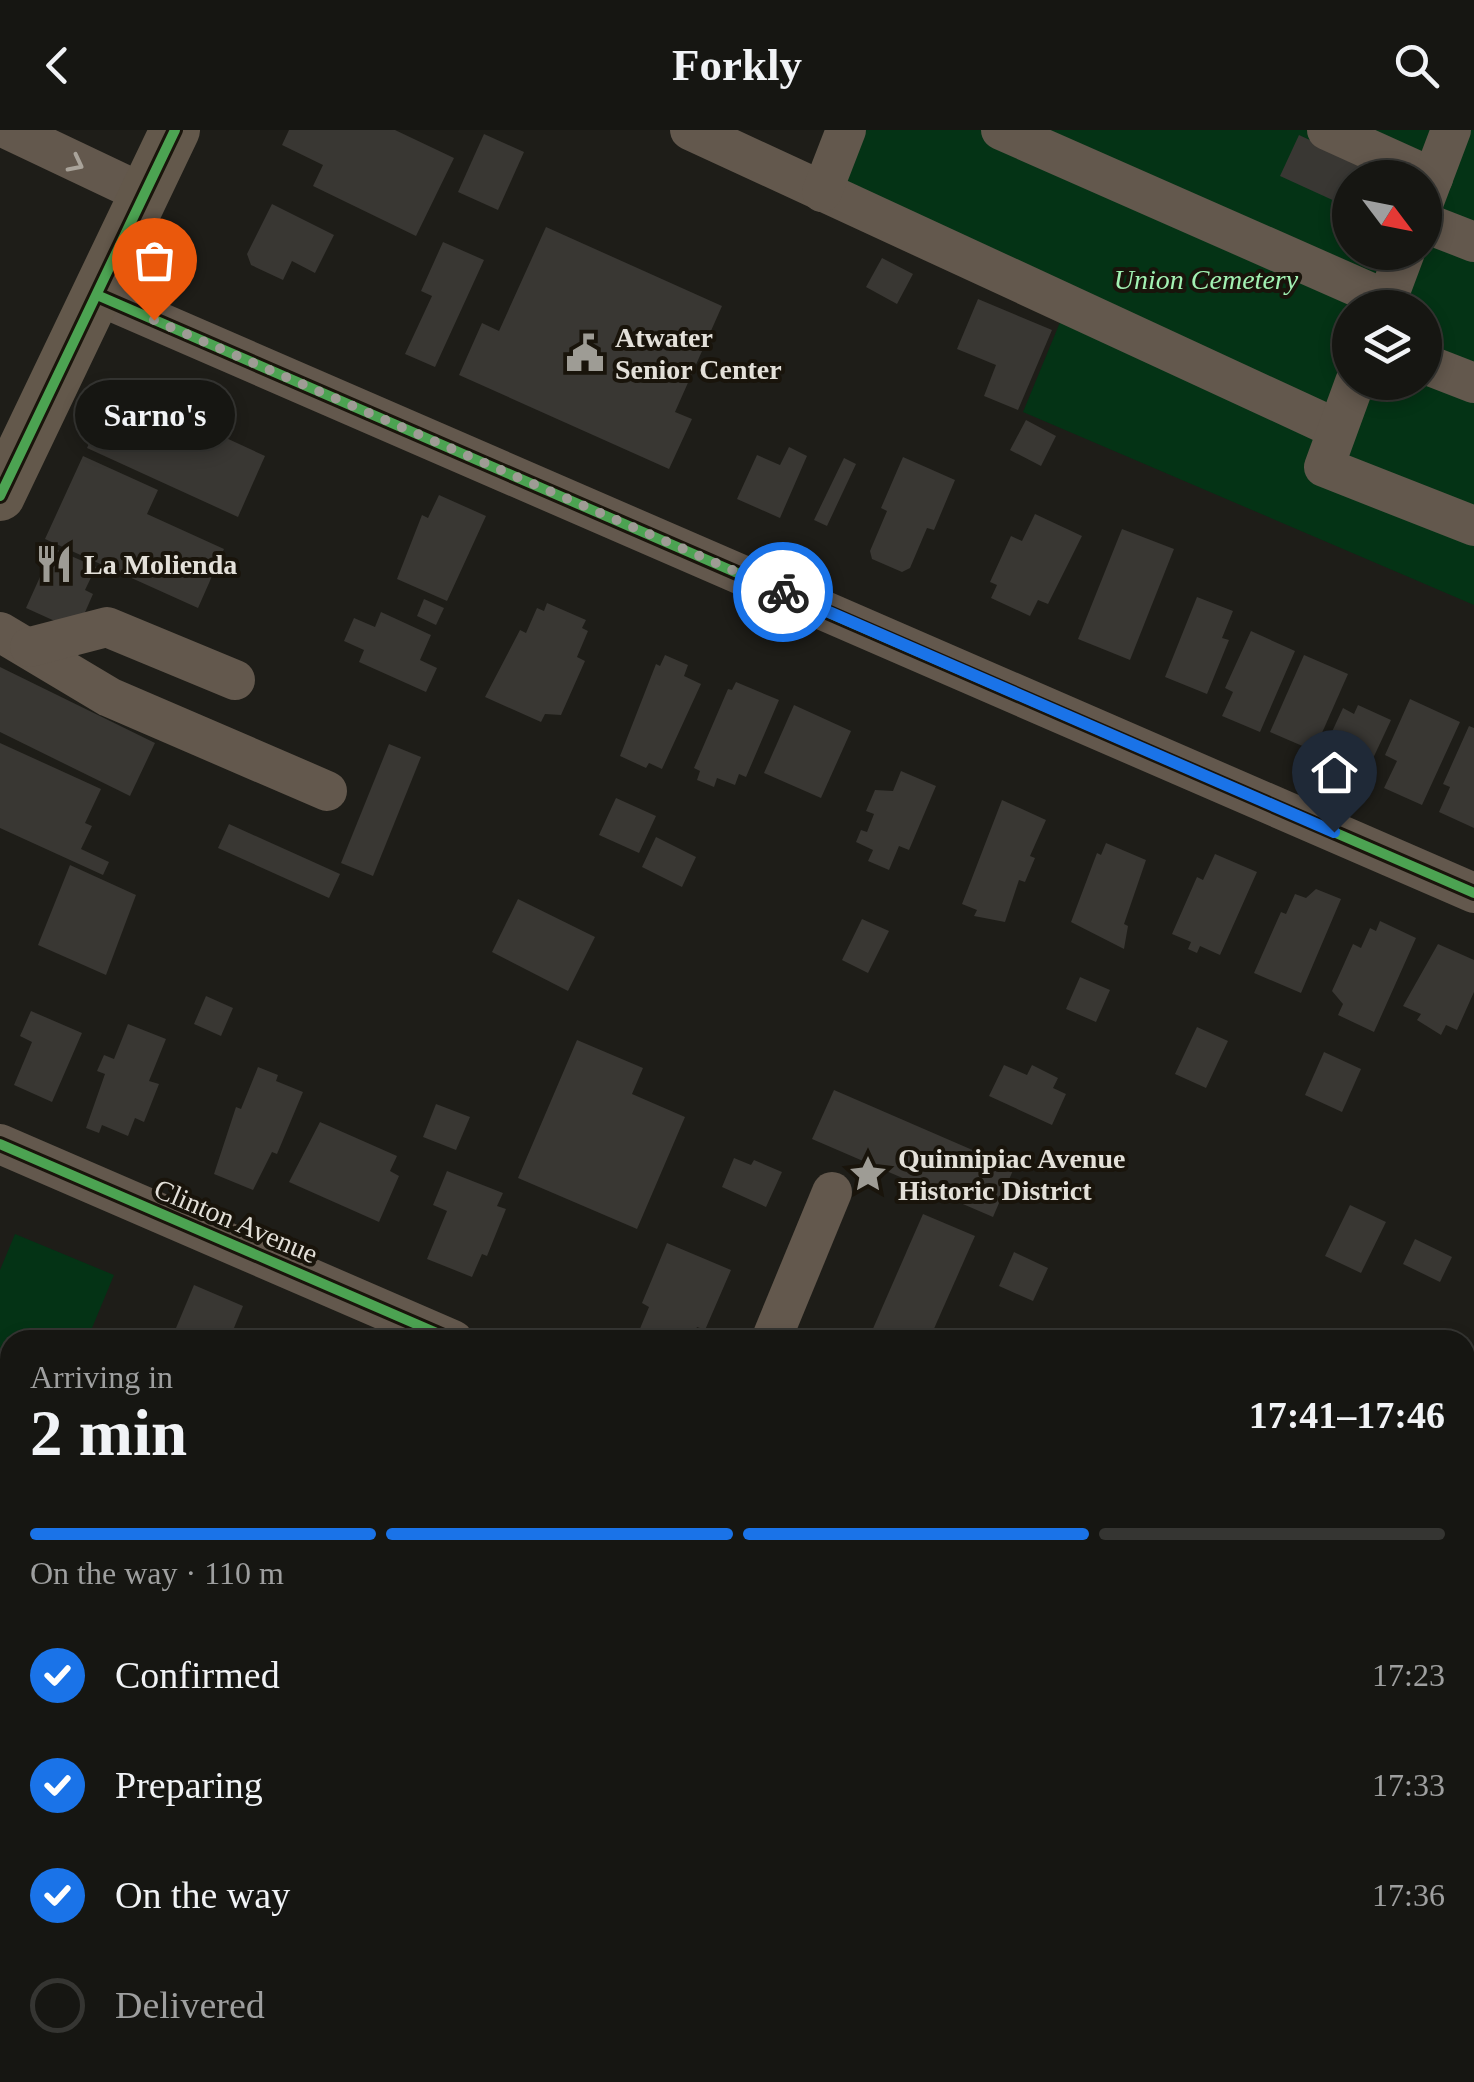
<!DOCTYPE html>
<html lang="en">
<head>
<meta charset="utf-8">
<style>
  body { margin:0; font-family:Georgia,serif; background:#232320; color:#f1f3f6; height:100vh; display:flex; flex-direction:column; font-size:38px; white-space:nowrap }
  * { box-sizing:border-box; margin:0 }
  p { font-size:32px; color:#9e9f9f }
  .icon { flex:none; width:55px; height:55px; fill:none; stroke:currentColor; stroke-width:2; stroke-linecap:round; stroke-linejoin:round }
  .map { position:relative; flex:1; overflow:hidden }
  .details { position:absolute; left:0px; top:1200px; width:1475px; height:752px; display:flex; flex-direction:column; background:#161612; border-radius:30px 30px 0 0; box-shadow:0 5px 15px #0003,0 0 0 2px #353532 }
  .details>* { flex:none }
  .needle { width:65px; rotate:122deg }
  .fabs { position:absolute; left:1332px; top:30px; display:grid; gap:20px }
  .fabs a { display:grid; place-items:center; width:110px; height:110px; border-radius:50%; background:#161612; box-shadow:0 5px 15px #0003,0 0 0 2px #353532; font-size:50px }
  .pin { position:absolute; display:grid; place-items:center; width:85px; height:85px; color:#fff; margin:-102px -42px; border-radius:50% 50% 50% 0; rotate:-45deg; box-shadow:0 0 10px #0007 }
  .pin .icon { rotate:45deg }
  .courier { position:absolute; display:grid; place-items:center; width:100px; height:100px; margin:-50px; border:8px solid #1a73e8; border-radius:50%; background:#fff; color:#222; box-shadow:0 2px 12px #0007 }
  .bubble { position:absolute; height:70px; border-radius:35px; background:#161612; box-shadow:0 5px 15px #0003,0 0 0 2px #353532; font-size:32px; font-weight:600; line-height:70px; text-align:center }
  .head em { font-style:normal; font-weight:600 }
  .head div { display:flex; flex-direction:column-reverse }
  .head { display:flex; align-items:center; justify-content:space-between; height:170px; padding:0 30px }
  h1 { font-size:65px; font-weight:600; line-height:75px }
  .bar { display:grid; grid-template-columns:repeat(4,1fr); gap:15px 10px; align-content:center; height:120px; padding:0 30px }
  .bar i { height:12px; border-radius:8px; background:#353532 }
  .bar .selected { background:#1a73e8 }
  .bar p { grid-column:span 4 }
  ol { padding:0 30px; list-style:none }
  li { display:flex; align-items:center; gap:30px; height:110px }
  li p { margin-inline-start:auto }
  li .icon { padding:10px; border-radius:50%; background:#1a73e8; color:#fff; stroke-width:4 }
  li:last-child { color:#9e9f9f }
  li i { width:55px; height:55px; border:5px solid #353532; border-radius:50% }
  header { display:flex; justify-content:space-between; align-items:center; height:130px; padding:0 30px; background:#161612; font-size:45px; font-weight:600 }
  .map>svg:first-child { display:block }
  .green { fill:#043315; fill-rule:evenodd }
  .building { fill:#393733 }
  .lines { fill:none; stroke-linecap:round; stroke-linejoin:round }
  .minor { stroke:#63584d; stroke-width:40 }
  .major { stroke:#63584b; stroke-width:50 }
  .cycleway-casing { stroke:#19140b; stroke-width:16 }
  .cycleway { stroke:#4ca352; stroke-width:10 }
  .oneway { stroke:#a9a39a }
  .done { stroke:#9e9c95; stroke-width:10; stroke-dasharray:0 18 }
  .route { stroke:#1a73e8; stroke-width:12 }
  .labels { text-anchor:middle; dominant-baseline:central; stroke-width:8; stroke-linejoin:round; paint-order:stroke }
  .park-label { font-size:28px; font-style:italic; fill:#a2f2b3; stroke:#19140b }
  .poi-label { font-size:28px; font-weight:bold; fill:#e3e0d9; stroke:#19140b; text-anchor:start }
  .street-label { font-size:28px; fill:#e3e0d9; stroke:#19140b }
</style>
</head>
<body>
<header><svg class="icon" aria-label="back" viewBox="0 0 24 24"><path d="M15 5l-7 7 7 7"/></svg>Forkly<svg class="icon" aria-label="search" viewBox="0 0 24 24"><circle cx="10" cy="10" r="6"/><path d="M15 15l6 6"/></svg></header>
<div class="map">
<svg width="1474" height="1952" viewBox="0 0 1474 1952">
  <rect width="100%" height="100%" fill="#1e1d18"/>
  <g class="green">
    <path d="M825 0H1474V475L1023 282 1063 185 798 70ZM1350 48H1425V122H1350ZM1350 178H1425V252H1350Z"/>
    <path d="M15 1104 114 1145 87 1210H10V1278L0 1274V1140Z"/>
  </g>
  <g class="building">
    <path d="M289 0H395L454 28 416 106 313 56 323 35 282 15Z"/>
    <path d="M484 4 524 22 498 80 458 62Z"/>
    <path d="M1299 5 1391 48H1350V78L1280 46Z"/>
    <path d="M272 74 334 105 315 143 292 131 283 150 251 135 247 124Z"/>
    <path d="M546 97 722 176 675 282 692 289 669 339 459 245 482 193 499 201Z"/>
    <path d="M443 112 484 130 435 237 405 224 432 166 421 161Z"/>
    <path d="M882 128 913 144 897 174 866 157Z"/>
    <path d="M978 169 1052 200 1018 280 984 266 996 235 957 219Z"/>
    <path d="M115 257 265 326 238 387 87 318Z"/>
    <path d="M1026 290 1056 306 1041 336 1010 320Z"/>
    <path d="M789 317 807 326 780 388 737 369 757 325 780 335Z"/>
    <path d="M83 326 158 360 147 384 224 419 198 478 45 409Z"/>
    <path d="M903 327 955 350 934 400 927 398 910 438 902 442 872 429 870 421 887 381 881 378Z"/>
    <path d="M844 328 856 334 827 396 814 390Z"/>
    <path d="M439 365 486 386 447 471 397 449 422 385 428 388Z"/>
    <path d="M1035 384 1082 406 1048 474 1038 470 1030 486 991 468 997 455 990 452 1011 406 1022 411Z"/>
    <path d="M1122 399 1174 419 1130 530 1078 509Z"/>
    <path d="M53 418 96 437 85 460 93 464 83 487 68 497 26 478Z"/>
    <path d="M1197 467 1233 481 1222 508 1229 510 1207 564 1165 547Z"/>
    <path d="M424 469 444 478 436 495 417 486Z"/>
    <path d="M547 473 586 490 582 498 588 501 577 527 585 531 561 585 545 584 541 592 485 567 520 500 526 503 537 478 544 481Z"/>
    <path d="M381 482 431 505 420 530 437 538 426 562 359 532 364 520 344 511 354 488 375 497Z"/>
    <path d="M1251 501 1295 521 1260 602 1222 586 1233 562 1225 558Z"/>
    <path d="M665 525 688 535 684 546 701 554 662 639 649 633 646 638 620 626 656 534 660 536Z"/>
    <path d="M1304 525 1348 544 1314 621 1270 602Z"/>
    <path d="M0 537 155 613 130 666 0 602Z"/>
    <path d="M736 552 779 570 746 647 739 644 735 655 717 648 714 657 697 650 700 641 694 638 728 559 732 560Z"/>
    <path d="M1410 569 1460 592 1422 675 1384 658 1397 631 1385 625Z"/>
    <path d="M794 575 851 601 821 668 764 643Z"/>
    <path d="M1358 575 1391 590 1361 654 1332 640 1337 628 1323 621 1343 578 1354 584Z"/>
    <path d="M1469 596 1474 598V698L1439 682 1450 657 1443 654Z"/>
    <path d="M0 613 101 659 85 693 92 696 81 719 109 732 103 745 0 698Z"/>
    <path d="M389 614 421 627 373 746 341 733Z"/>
    <path d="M901 641 936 656 909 720 899 716 889 740 868 731 873 720 856 712 861 700 867 702 874 684 866 681 875 660 893 661Z"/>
    <path d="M616 668 656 686 639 723 599 705Z"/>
    <path d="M1002 670 1046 690 1030 726 1035 728 1025 752 1019 750 1005 792 974 786 977 780 962 774Z"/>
    <path d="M229 694 340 744 329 768 218 718Z"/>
    <path d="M656 707 696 727 682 757 642 737Z"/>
    <path d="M1106 713 1146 730 1124 794 1128 796 1124 819 1071 792 1097 723 1101 725Z"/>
    <path d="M1215 724 1257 742 1220 825 1200 816 1197 823 1188 819 1191 812 1172 804 1197 747 1203 750Z"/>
    <path d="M70 735 136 765 106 845 38 815Z"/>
    <path d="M1316 759 1341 769 1301 863 1254 843 1281 782 1286 784 1295 764 1306 768Z"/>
    <path d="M518 769 595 807 568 861 492 822Z"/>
    <path d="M862 789 889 801 868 843 842 830Z"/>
    <path d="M1380 791 1416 808 1374 902 1338 885 1343 874 1332 861 1353 814 1361 818 1370 798 1376 801Z"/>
    <path d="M1438 814 1474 830V862L1457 900 1446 895 1441 905 1417 890 1421 884 1403 876Z"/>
    <path d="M1080 847 1110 860 1096 892 1066 879Z"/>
    <path d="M206 866 233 878 221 906 194 894Z"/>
    <path d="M31 881 82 903 52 972 14 955 32 912 20 906Z"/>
    <path d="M128 894 166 909 149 951 159 954 144 992 135 988 128 1006 102 995 99 1003 86 998 105 944 97 941 104 925 114 929Z"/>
    <path d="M1197 897 1228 911 1206 958 1175 944Z"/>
    <path d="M577 910 643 938 632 964 685 987 637 1099 518 1048Z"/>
    <path d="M1324 922 1361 939 1342 982 1305 965Z"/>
    <path d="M1004 935 1027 945 1032 935 1058 948 1053 958 1066 964 1052 995 989 966Z"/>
    <path d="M258 937 278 945 276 951 303 962 277 1024 272 1022 253 1060 214 1044 236 977 241 979Z"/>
    <path d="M834 960 1014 1038 993 1087 812 1009Z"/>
    <path d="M436 974 470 987 456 1020 423 1007Z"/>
    <path d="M320 992 397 1026 390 1041 399 1046 379 1092 289 1052Z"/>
    <path d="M734 1028 751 1035 754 1030 782 1042 766 1077 722 1057Z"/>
    <path d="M447 1041 503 1063 497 1076 506 1079 487 1126 482 1124 472 1147 427 1129 447 1081 433 1075Z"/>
    <path d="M1350 1075 1386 1092 1361 1143 1325 1126Z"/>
    <path d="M923 1084 975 1106 929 1210H868Z"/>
    <path d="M1415 1109 1452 1127 1440 1152 1403 1134Z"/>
    <path d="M667 1113 731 1140 705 1200 697 1197 692 1210H647L639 1201 649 1177 642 1173Z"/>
    <path d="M1014 1122 1048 1138 1033 1171 999 1156Z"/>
    <path d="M194 1155 243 1176 229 1210H171Z"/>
    <path d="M1474 1462V1535L1465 1531V1478Z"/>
    <path d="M0 1567 10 1572V1603L0 1624Z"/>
    <path d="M0 1664 10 1669 0 1689Z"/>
    <path d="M1474 1758V1820L1465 1816V1779Z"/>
    <path d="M10 1842V1889L0 1884V1863Z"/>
    <path d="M1469 1936 1474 1938V1952H1462Z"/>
    <path d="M585 1942H621L616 1952H585L581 1950Z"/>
    <path d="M653 1942H704L699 1952H642Z"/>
    <path d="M728 1942H777L778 1948 776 1952H723Z"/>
    <path d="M974 1942H1009L1001 1952Z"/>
    <path d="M1026 1942H1081L1076 1952H1021Z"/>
    <path d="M1156 1942 1166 1947 1168 1942 1196 1944 1193 1952H1152Z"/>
    <path d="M1098 1943 1119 1952H1094Z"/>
  </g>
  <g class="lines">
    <g class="minor">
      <path d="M9 0 144 64"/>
      <path d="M690 0 1337 299"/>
      <path d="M1001 0 1387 170"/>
      <path d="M1327 0 1433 48"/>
      <path d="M822 62 846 0"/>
      <path d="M1425 69 1451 0"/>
      <path d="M1425 93 1474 112"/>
      <path d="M97 165 1474 763"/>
      <path d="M1384 178 1405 122"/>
      <path d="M1425 234 1474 253"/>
      <path d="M1355 252 1324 337 1474 396"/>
      <path d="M0 502 109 567 327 661"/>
      <path d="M30 517 107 497 235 550"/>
      <path d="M0 1014 453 1210"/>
      <path d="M771 1210 832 1062"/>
      <path d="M0 1480 10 1486"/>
      <path d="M1465 1641 1474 1645"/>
      <path d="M16 1942 41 1952"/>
      <path d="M871 1942 889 1952"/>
    </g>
    <path class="major" d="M0 366 175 0"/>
    <g class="cycleway-casing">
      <g id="cycleway">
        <path d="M97 165 1474 763"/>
        <path d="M0 366 175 0"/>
        <path d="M0 1014 453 1210"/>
      </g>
    </g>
    <use href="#cycleway" class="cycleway"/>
  </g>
  <defs><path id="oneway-chevron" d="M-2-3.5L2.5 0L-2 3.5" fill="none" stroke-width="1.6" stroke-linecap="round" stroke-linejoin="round" transform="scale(2.5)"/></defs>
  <use class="oneway" href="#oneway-chevron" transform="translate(76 34) rotate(27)"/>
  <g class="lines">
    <path class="done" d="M154 190 783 462"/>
    <path class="route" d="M783 462 1334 702"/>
  </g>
  <defs>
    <g id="civic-bare" transform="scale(3)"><path d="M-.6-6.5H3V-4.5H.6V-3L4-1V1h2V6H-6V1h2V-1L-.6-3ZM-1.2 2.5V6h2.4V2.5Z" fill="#9e9c95" stroke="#19140b" stroke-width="2.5" paint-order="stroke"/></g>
    <g id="restaurant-bare" transform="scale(3)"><path d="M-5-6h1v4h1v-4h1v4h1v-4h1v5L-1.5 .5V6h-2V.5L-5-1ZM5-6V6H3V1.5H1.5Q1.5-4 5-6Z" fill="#9e9c95" stroke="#19140b" stroke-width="2.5" paint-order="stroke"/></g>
    <g id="sight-bare" transform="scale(3)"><path d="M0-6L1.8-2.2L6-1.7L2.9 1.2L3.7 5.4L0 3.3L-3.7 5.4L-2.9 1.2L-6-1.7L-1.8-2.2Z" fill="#9e9c95" stroke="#19140b" stroke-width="2.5" paint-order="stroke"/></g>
  </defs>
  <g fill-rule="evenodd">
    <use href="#civic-bare" x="585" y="223"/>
    <use href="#restaurant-bare" x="54" y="434"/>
    <use href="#sight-bare" x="868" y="1044"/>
  </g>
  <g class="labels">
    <g class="park-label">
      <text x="1206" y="149">Union Cemetery</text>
    </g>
    <g class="poi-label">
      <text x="615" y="207">Atwater<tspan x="615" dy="32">Senior Center</tspan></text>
      <text x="84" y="434">La Molienda</text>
      <text x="898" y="1028">Quinnipiac Avenue<tspan x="898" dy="32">Historic District</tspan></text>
    </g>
    <g class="street-label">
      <text transform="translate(236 1091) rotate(23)">Clinton Avenue</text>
    </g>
  </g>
</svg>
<div class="fabs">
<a><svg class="needle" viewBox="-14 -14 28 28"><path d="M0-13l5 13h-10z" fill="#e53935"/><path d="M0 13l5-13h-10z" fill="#9e9f9f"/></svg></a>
<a><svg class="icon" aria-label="layers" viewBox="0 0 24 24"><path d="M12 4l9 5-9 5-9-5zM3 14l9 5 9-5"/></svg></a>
</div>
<div class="pin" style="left:154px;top:190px;background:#ea580c"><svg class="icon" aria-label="bag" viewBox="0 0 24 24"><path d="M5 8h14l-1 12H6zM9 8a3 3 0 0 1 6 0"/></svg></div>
<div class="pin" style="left:1334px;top:702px;background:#1f2937"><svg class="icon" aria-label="home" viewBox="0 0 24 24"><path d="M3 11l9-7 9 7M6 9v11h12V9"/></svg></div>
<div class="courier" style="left:783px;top:462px"><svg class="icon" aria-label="bike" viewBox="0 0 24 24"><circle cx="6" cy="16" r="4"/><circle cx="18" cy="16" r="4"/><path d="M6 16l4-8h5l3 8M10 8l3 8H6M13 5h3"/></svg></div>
<div class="bubble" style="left:75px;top:250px;width:160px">Sarno's</div>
<section class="details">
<div class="head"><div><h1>2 min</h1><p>Arriving in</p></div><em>17:41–17:46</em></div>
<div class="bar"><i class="selected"></i><i class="selected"></i><i class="selected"></i><i></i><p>On the way · 110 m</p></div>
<ol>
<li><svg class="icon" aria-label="check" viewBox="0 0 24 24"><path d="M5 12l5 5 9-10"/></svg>Confirmed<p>17:23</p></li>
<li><svg class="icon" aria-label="check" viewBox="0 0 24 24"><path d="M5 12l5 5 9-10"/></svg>Preparing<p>17:33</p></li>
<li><svg class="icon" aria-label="check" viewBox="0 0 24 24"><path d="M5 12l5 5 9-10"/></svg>On the way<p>17:36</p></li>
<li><i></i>Delivered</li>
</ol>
</section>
</div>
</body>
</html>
